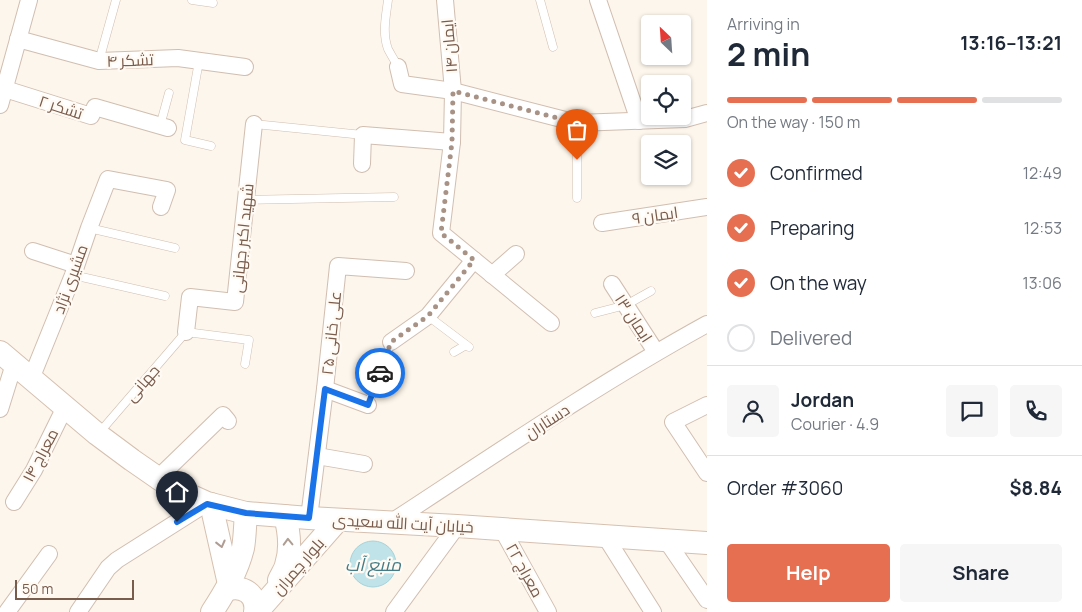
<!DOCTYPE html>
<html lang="en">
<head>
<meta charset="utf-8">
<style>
  body { margin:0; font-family:Manrope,Cairo,sans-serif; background:#f6f6f7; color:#1f2937; height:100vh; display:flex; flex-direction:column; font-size:19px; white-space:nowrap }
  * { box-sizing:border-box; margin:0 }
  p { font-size:16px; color:#747a83 }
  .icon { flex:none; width:28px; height:28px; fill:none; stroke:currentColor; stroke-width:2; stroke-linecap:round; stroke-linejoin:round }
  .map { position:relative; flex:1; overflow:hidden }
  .panel { display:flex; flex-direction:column; background:#fff; width:375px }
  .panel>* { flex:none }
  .needle { width:32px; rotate:335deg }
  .buttons { position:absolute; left:641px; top:15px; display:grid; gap:10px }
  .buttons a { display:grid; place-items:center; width:50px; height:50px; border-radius:5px; background:#fff; box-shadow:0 1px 4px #0004; font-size:25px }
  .scale { position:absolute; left:15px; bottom:12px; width:119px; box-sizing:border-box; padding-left:5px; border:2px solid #7a5c4d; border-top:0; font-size:14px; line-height:18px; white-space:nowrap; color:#7a5c4d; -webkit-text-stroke:4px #fffaf3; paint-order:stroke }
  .pin { position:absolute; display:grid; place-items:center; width:42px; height:42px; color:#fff; margin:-51px -21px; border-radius:50% 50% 50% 0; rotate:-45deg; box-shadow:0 0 5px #0007 }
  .pin .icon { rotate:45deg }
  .courier { position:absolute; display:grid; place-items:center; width:50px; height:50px; margin:-25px; border:4px solid #1a73e8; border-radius:50%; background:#fff; color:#222; box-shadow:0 1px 6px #0007 }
  .head em { font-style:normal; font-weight:700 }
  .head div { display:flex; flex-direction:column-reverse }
  .head { display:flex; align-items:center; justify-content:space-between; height:85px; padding:0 20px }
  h1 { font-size:32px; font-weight:700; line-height:38px }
  .bar { display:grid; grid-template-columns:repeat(4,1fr); gap:8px 5px; align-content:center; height:60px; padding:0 20px }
  .bar i { height:6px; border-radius:4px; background:#e0e1e3 }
  .bar .on { background:#e76f51 }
  .bar p { grid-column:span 4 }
  .line { display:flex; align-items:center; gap:12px; padding:0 20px; border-top:1px solid #e0e1e3 }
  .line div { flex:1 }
  .round { display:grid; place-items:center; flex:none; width:52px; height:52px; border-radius:5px; background:#f6f6f7 }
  ol { padding:0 20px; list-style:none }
  li { display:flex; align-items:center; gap:15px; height:55px }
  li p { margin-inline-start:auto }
  li .icon { padding:5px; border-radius:50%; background:#e76f51; color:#fff; stroke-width:4 }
  li:last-child { color:#747a83 }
  li i { width:28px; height:28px; border:2px solid #e0e1e3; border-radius:50% }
  .primary-button { display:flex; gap:10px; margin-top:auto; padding:10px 20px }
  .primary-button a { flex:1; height:58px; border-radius:5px; background:#e76f51; color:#fff; font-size:20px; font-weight:700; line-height:58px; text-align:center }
  .primary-button a+a { background:#f6f6f7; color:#1f2937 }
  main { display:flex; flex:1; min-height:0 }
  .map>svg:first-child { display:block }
  .water { fill:#bfe3e8; stroke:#a5d3da }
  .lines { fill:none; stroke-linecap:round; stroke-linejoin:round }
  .service-casing { stroke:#d1beb0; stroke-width:9 }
  .minor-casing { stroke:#d1beb0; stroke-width:18 }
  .secondary-casing { stroke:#d6c0b0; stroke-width:24 }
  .service { stroke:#fff; stroke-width:8 }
  .minor { stroke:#fff; stroke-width:16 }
  .secondary { stroke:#fff; stroke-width:22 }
  .oneway { stroke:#af9d94 }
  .done { stroke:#a89285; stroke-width:5; stroke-dasharray:0 9 }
  .route { stroke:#1a73e8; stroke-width:6 }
  .labels { text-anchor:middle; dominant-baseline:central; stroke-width:4.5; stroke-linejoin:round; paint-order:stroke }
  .street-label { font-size:16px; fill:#7a5c4d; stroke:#fffaf3 }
  .water-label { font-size:18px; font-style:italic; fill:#437c86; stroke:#fffaf3 }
</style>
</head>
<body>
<main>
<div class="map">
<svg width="707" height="612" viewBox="0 0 707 612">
  <rect width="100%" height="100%" fill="#fdf6ec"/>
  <circle class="water" cx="373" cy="564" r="23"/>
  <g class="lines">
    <g class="service-casing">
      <g id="service">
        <path d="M192 0 213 3"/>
        <path d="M388 0C386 16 382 33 388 49 391 55 395 61 398 67"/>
        <path d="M540 0 553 47"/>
        <path d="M99 61 116 0"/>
        <path d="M199 61 185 140 211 146"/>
        <path d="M254 124 363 135"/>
        <path d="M160 126 169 93"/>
        <path d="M577 198V123"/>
        <path d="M247 200 394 197"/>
        <path d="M89 228 175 248"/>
        <path d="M73 275 165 296"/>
        <path d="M595 313 626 305 651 291"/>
        <path d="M428 316 469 347"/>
        <path d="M454 352 466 345"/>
        <path d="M368 405 391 342"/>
        <path d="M99 433 186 332 249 340 245 364"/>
      </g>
    </g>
    <g class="minor-casing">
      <g id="minor">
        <path d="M445 0 453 91 452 142 441 233 551 323"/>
        <path d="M598 0 639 121"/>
        <path d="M18 39 99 61 178 58 245 67"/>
        <path d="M398 67 402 84 453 91 577 123 685 119 707 113"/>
        <path d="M5 89 91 116 95 107 168 128"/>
        <path d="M0 105 29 0"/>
        <path d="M362 164 363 135 452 142"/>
        <path d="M602 223 707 207"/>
        <path d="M33 251 76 265"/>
        <path d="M492 275 516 254"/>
        <path d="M612 284 656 352"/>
        <path d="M186 332 190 297 235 302 254 124"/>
        <path d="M391 342 428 316 474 260"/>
        <path d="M31 379 73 275 89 228 108 179 167 190 161 207"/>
        <path d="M325 389 368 405"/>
        <path d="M707 405 673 422 707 473"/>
        <path d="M0 409 14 364"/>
        <path d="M317 456 364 464"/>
        <path d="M158 478 223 415 228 421"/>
        <path d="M14 502 34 470 65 407"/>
        <path d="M309 518 325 389 338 266 406 271"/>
        <path d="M390 523C494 455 598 384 707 324"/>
        <path d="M502 529 548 612"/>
        <path d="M605 536 653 612"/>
        <path d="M666 540 707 600"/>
        <path d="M7 612 49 554"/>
        <path d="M78 612 108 568 117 560 207 503"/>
        <path d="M394 612 457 526"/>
      </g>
    </g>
    <g class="secondary-casing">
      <g id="secondary">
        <path d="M0 352 97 434 132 460 158 478 176 489 207 503 246 513 309 518 457 526 707 543"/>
        <path d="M211 504 229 584"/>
        <path d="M279 580C281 575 285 570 286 565 291 550 289 531 285 516"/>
        <path d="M226 590C242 584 258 594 255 612"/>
        <path d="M212 612C225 592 237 572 243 548 245 537 245 524 246 513"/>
        <path d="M257 612 338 520"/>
      </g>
    </g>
    <use href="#service" class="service"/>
    <use href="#minor" class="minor"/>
    <use href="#secondary" class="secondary"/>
  </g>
  <defs><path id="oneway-chevron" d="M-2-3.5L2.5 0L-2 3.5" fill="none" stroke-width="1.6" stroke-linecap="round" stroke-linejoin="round" transform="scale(1.25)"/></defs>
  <g class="oneway">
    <use href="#oneway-chevron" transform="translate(288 542) rotate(-92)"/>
    <use href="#oneway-chevron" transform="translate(221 544) rotate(76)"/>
  </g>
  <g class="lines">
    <path class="done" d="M380 373 391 342 428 316 474 260 441 233 452 142 453 91 577 123V160"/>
    <path class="route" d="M177 522 207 504 246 513 309 518 325 389 368 405 380 373"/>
  </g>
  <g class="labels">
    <g class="street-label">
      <text transform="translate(449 46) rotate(-95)">ایمان ۱۴</text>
      <text transform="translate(130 60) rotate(-2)">تشکر ۴</text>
      <text transform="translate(61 107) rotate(18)">تشکر ۲</text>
      <text transform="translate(655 215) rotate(-8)">ایمان ۹</text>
      <text transform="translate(242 238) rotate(-84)">شهید اکبر جهانی</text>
      <text transform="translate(70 279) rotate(-70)">مشیری نژاد</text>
      <text transform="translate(634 318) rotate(57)">ایمان ۱۳</text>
      <text transform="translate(331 333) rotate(-84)">علی خانی ۲۵</text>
      <text transform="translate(142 383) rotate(-49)">جهانی</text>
      <text transform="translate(547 421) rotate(-33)">دستاران</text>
      <text transform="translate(40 455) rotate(-62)">معراج ۱۴</text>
      <text transform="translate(403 523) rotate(3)">خیابان آیت الله سعیدی</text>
      <text transform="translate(298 566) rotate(-49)">بلوار چمران</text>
      <text transform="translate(525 570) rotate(61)">معراج ۲۲</text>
    </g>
    <g class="water-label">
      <text x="373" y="564">منبع آب</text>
    </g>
  </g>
</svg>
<div class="buttons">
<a><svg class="needle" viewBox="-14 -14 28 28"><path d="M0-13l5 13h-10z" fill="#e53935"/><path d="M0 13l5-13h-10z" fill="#747a83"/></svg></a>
<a><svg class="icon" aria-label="locate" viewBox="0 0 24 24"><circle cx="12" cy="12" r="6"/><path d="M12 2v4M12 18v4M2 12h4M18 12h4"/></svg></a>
<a><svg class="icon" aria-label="layers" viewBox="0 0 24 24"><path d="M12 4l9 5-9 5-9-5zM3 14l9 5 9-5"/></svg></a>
</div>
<div class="scale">50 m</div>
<div class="pin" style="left:577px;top:160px;background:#ea580c"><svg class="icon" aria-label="bag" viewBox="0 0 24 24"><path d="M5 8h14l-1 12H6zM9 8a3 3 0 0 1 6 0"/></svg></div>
<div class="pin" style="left:177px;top:522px;background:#1f2937"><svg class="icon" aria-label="home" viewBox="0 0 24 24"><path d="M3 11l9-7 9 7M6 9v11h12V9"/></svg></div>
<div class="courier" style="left:380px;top:373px"><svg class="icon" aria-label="car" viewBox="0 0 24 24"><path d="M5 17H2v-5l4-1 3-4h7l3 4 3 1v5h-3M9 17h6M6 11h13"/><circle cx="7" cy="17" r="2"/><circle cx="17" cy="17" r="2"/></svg></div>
</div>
<section class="panel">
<div class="head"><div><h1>2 min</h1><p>Arriving in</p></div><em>13:16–13:21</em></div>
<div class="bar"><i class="on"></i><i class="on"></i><i class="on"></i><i></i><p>On the way · 150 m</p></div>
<ol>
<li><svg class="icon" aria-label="check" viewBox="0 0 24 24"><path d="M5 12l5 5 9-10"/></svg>Confirmed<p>12:49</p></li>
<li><svg class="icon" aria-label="check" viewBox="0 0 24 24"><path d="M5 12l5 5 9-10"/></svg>Preparing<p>12:53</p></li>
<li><svg class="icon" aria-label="check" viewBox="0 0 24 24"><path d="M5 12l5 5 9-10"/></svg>On the way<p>13:06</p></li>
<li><i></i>Delivered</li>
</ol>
<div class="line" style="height:90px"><a class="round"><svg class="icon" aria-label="person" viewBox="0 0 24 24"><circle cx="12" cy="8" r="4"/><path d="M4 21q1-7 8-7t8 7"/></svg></a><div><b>Jordan</b><p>Courier · 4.9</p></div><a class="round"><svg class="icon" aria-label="chat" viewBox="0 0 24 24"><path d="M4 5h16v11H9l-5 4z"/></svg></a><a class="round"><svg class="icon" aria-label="phone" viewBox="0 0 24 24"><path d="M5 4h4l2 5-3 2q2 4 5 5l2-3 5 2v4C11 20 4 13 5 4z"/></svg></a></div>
<div class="line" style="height:65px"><div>Order #3060</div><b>$8.84</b></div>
<div class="primary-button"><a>Help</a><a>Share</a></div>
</section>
</main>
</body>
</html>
